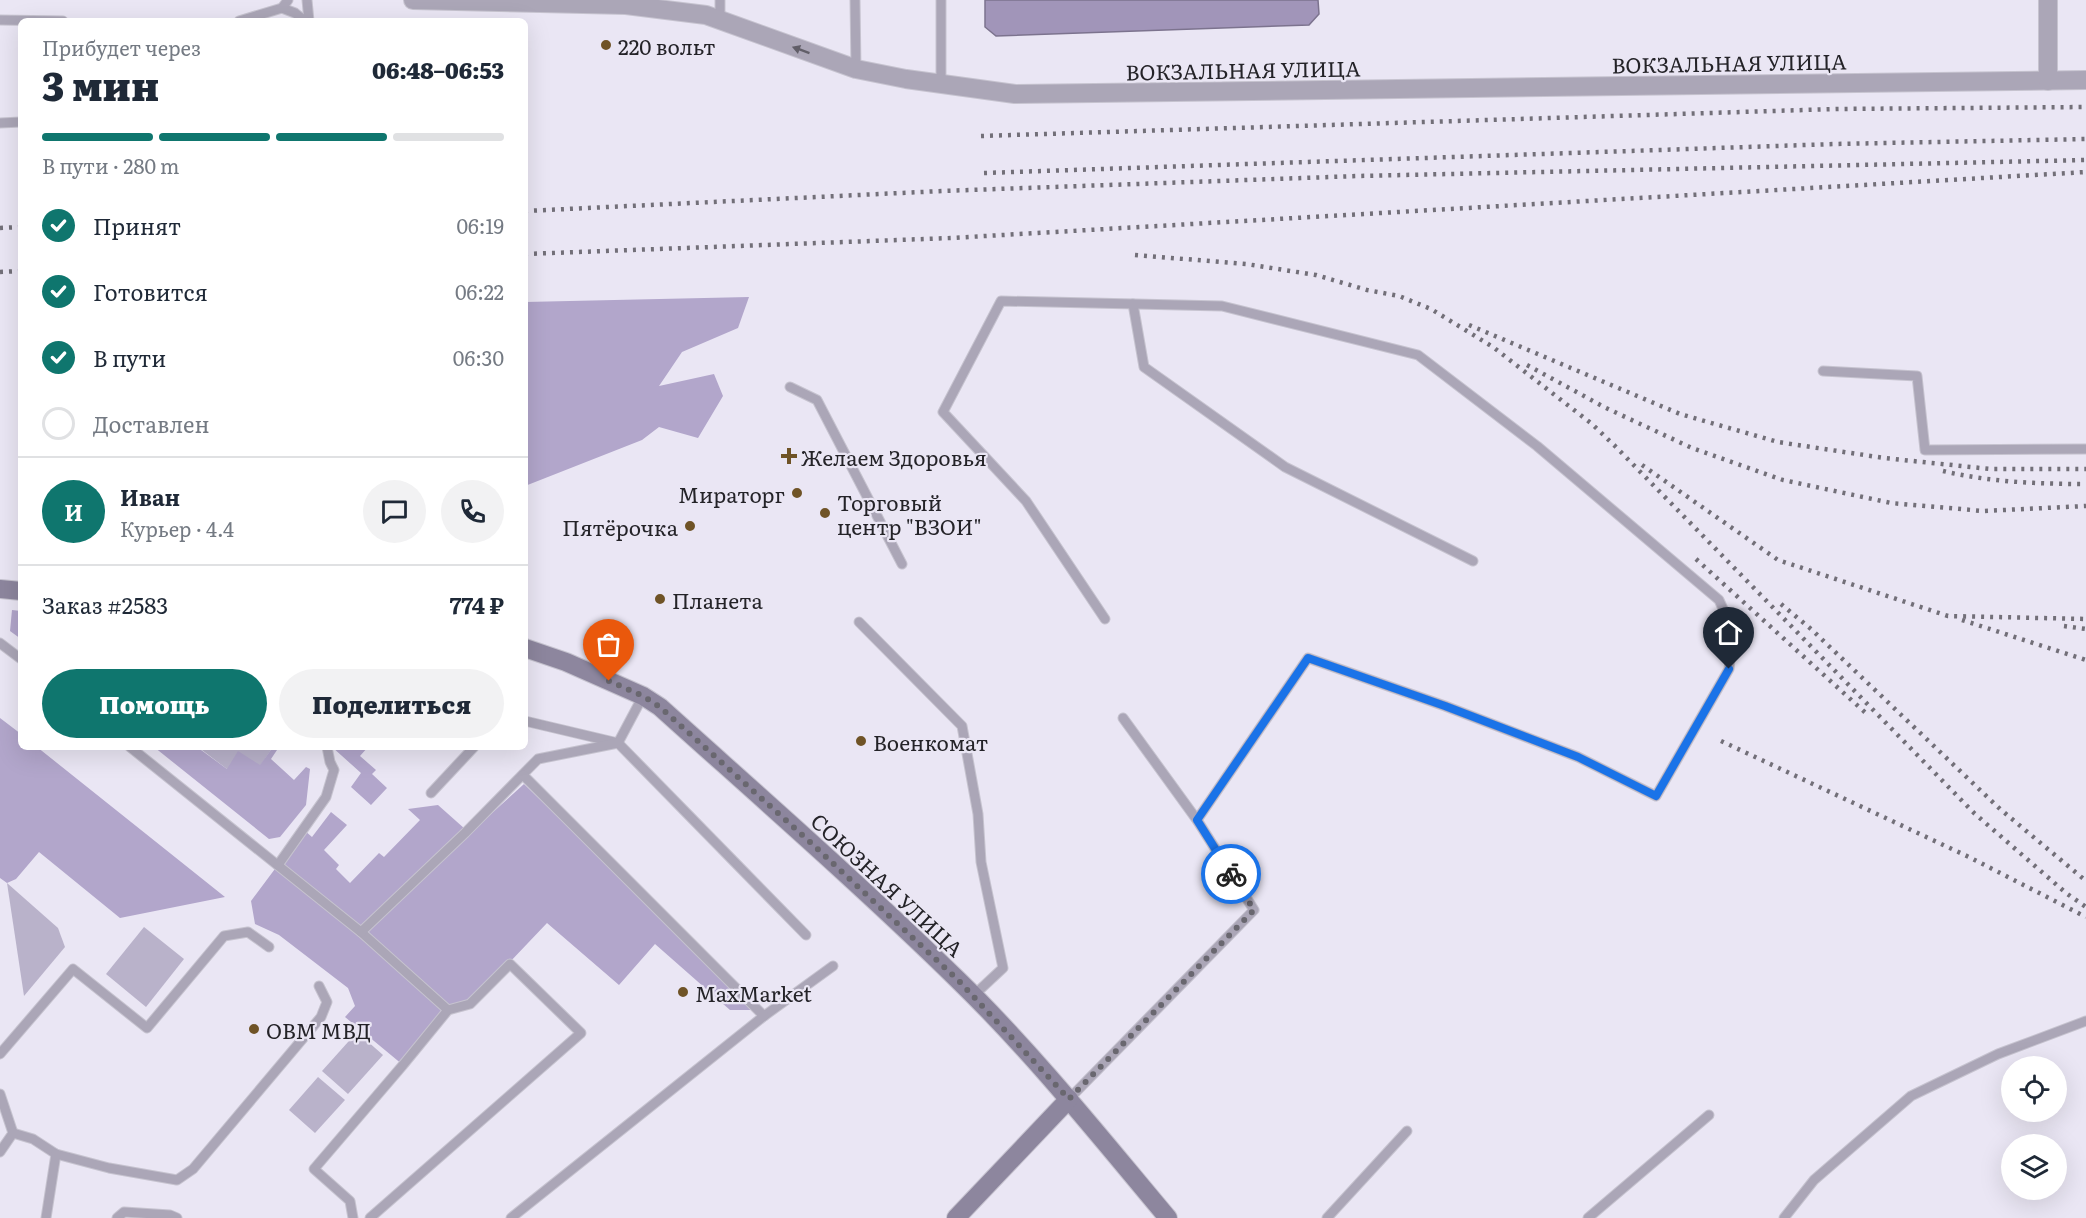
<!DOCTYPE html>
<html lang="ru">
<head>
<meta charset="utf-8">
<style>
  body { margin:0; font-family:Literata,serif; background:#f2f2f3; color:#1f2937; height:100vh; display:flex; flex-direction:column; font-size:22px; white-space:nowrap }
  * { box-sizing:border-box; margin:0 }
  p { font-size:20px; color:#747a83 }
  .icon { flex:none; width:33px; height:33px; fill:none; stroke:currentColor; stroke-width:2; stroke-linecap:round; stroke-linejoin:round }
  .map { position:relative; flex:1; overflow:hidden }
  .details { position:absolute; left:18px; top:18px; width:510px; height:732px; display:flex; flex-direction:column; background:#fff; border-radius:9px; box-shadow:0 6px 24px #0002 }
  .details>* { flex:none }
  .buttons { position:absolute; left:2001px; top:1056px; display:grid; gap:12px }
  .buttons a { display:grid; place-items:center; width:66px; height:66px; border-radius:50%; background:#fff; box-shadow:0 6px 24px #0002; font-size:30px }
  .pin { position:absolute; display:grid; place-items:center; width:51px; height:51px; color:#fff; margin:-62px -26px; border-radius:50% 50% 50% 0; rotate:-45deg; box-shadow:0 0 6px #0007 }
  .pin .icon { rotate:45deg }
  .courier { position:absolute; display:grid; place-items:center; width:60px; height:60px; margin:-30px; border:4px solid #1a73e8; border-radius:50%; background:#fff; color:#222; box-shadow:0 2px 8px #0007 }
  .head em { font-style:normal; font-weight:800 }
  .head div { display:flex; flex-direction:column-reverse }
  .head { display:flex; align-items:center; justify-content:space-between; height:102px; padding:0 24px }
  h1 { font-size:39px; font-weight:800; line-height:45px }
  .bar { display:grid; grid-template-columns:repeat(4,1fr); gap:9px 6px; align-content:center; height:72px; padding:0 24px }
  .bar i { height:8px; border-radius:4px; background:#e0e1e3 }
  .bar .on { background:#0f766e }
  .bar p { grid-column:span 4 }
  .line { display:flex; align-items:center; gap:15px; padding:0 24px; border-top:2px solid #e0e1e3 }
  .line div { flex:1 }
  .round { display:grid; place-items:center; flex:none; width:63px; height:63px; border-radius:32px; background:#f2f2f3 }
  ol { padding:0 24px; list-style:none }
  li { display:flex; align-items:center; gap:18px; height:66px }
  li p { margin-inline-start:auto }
  li .icon { padding:6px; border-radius:50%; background:#0f766e; color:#fff; stroke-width:4 }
  li:last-child { color:#747a83 }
  li i { width:33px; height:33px; border:3px solid #e0e1e3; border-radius:50% }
  .button { display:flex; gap:12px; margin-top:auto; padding:12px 24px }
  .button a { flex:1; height:69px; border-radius:36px; background:#0f766e; color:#fff; font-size:24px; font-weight:800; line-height:69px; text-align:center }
  .button a+a { background:#f2f2f3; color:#1f2937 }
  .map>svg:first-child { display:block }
  .green { fill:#b9b2ca }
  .forest { fill:#b2a6cb }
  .water { fill:#a195b9; stroke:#7c738e; stroke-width:1.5 }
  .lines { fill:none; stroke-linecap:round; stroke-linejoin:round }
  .lane-casing { stroke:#c6c3cf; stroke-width:11 }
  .street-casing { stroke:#c6c3cf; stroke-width:20 }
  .secondary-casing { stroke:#c6c3cf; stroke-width:20 }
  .lane { stroke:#aba6b7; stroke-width:9 }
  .street { stroke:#aba6b7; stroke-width:18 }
  .secondary { stroke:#8d869e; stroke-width:18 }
  .rail { stroke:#726f78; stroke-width:4.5; stroke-dasharray:3 6; stroke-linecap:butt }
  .oneway { fill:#615e68 }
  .done { stroke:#69676f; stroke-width:6; stroke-dasharray:0 10.8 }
  .route { stroke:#1a73e8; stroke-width:8 }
  .poi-dot { fill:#6f5326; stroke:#eae6f4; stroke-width:2 }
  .labels { text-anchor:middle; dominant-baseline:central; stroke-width:4.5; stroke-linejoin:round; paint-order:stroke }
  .poi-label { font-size:21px; fill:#242328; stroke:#eae6f4; text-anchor:start }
  .street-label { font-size:21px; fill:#242328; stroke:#eae6f4 }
</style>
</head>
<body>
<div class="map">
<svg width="2086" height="1218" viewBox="0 0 2086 1218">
  <rect width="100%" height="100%" fill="#eae6f4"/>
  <g class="green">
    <path d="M198 747H273L260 766 227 769Z"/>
    <path d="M7 883 58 928 65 947 24 996Z"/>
    <path d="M144 927 184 959 146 1007 106 974Z"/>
    <path d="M357 1032 383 1055 348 1094 322 1071Z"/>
    <path d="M318 1077 345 1100 315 1133 289 1110Z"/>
  </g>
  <g class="forest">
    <path d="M749 297 738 328 682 352 659 386 714 374 723 396 698 438 659 427 642 440 525 486V302Z"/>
    <path d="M12 610 21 611V639L10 631Z"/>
    <path d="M0 718 21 734V747H37L225 897 120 918 39 852 16 879 7 883 0 878Z"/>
    <path d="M154 747H197L227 769 238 751 260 765 273 747H279L271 759 294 780 306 767 310 769 306 805 280 837 269 839Z"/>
    <path d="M332 747H368L360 756 376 770 372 774 387 788 371 805 351 787 361 773Z"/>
    <path d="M524 784 759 1010H730L655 944 619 985 547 923 470 1004 447 1010 403 1065 345 1017 355 1006 348 988 279 935 255 924 251 901 304 830 312 837 331 812 347 825 324 850 339 865 336 869 350 883 379 853 384 857 420 820 408 809 438 805 465 829 376 918Z"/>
  </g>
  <path class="water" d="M985 0H1318L1319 14 1309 25 996 36 985 27Z"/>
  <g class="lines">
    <g class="lane-casing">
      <g id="lane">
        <path d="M307 0 309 21"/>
        <path d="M720 0V20"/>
        <path d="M855 0 856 69"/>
        <path d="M941 0V84"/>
        <path d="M282 8 295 13 305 21"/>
        <path d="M0 20 63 21"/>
        <path d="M239 21 282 8 288 0"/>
        <path d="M0 123 21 122"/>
        <path d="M1133 304 1144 367 1285 467 1473 561"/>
        <path d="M1823 371 1917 376 1925 450 2086 449"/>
        <path d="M790 387 817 400 902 564"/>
        <path d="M1105 619 1026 501 943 412 1001 301 1222 306 1418 355 1537 446 1719 600 1733 631 1729 669 1656 796 1578 757 1445 706 1308 658 1197 820"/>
        <path d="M859 622 962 726 978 814 981 862 1003 968 973 996"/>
        <path d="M0 643 21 659"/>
        <path d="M525 721 618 743 806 935"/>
        <path d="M130 747 361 932 448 1010"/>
        <path d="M431 793 474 747"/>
        <path d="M278 865 326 797 334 770 330 762 327 747"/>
        <path d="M361 932 465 833 538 759 618 743 643 696"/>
        <path d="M764 1016 833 966"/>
        <path d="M0 1054 73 969 147 1028 224 936 248 932 269 947"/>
        <path d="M0 1094 13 1133"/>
        <path d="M1069 1099 1254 910 1197 820 1123 718"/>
        <path d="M0 1152 13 1133 33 1139 56 1154 109 1168 177 1180 193 1169 321 1017 327 1002 319 986"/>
        <path d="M46 1218 56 1154"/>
        <path d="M117 1218 124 1212 170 1215 177 1218"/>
        <path d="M353 1218 350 1201 314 1169 403 1065 448 1010 470 1004 510 964 581 1033 370 1218"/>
        <path d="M511 1218 764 1016 523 775"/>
        <path d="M1327 1218 1407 1131"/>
        <path d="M1588 1218 1709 1115"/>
        <path d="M1784 1218 1814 1180 1911 1096 1998 1054 2086 1021"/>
      </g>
    </g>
    <g class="street-casing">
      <g id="street">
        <path d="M413 0 626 5 706 15 856 69 906 79 1015 94 2086 80"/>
        <path d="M2048 81V0"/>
      </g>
    </g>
    <g class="secondary-casing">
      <g id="secondary">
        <path d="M0 589 21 591"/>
        <path d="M525 648 566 662 643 696 660 707C760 797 862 886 958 980 1034 1054 1100 1137 1168 1218"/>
        <path d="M956 1218 1069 1099"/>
      </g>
    </g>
    <use href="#lane" class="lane"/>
    <use href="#street" class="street"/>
    <use href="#secondary" class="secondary"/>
    <g class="rail">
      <path d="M981 136 1836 109 2086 107"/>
      <path d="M984 173 1835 144 2086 139"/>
      <path d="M525 211 942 191 1358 176 2086 160"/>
      <path d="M0 228 21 227"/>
      <path d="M525 254 951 238 2086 172"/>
      <path d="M1135 255 1246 264 1316 275 1367 290 1399 296 1431 309 1493 347 1592 424 1615 446 1974 813 2066 893 2086 907"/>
      <path d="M0 272 21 271"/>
      <path d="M1469 325 1680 414 1778 442 1884 458 1990 469H2086"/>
      <path d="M1527 365 1606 408 1692 448 1783 480 1891 503 1983 511 2086 506"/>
      <path d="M1642 465 1778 560 1948 616 2086 619"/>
      <path d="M1943 471C1989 482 2038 484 2086 484"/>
      <path d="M1696 559 1869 716"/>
      <path d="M1781 604 1811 629 2000 809 2086 881"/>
      <path d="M1962 620 2086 660"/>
      <path d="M2064 626 2086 629"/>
      <path d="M1721 741 1969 857 2086 917"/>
    </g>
  </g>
  <defs><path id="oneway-solid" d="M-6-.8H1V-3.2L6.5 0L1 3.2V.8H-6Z" transform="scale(1.5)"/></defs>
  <use class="oneway" href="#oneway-solid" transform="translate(801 50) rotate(-160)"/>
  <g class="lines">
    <path class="done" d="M609 681 643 696 660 707 810 842 958 980 1069 1099 1254 910 1231 874"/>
    <path class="route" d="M1231 874 1197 820 1308 658 1445 706 1578 757 1656 796 1729 669"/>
  </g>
  <g class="poi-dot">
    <circle cx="606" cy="45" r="6"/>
    <path d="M786 447h6v6h6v6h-6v6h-6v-6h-6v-6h6z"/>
    <circle cx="797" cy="493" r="6"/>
    <circle cx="825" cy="513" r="6"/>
    <circle cx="690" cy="526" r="6"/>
    <circle cx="660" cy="599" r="6"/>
    <circle cx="861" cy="741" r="6"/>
    <circle cx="683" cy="992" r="6"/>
    <circle cx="254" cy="1029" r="6"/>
  </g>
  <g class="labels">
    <g class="poi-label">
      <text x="618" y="45">220 вольт</text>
      <text x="801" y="456">Желаем Здоровья</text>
      <text x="785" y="493" text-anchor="end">Мираторг</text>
      <text x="837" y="501">Торговый<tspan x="837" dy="24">центр "ВЗОИ"</tspan></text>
      <text x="678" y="526" text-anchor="end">Пятёрочка</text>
      <text x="672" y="599">Планета</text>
      <text x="873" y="741">Военкомат</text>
      <text x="695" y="992">MaxMarket</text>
      <text x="266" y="1029">ОВМ МВД</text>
    </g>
    <g class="street-label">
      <text transform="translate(1729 62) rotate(-1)">ВОКЗАЛЬНАЯ УЛИЦА</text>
      <text transform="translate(1243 69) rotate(-1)">ВОКЗАЛЬНАЯ УЛИЦА</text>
      <text transform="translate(888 884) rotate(43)">СОЮЗНАЯ УЛИЦА</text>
    </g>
  </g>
</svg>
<div class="buttons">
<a><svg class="icon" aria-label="locate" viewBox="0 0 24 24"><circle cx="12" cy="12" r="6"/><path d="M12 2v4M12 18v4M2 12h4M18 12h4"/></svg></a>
<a><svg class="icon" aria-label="layers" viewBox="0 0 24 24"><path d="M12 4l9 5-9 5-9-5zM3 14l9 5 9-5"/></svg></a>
</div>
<div class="pin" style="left:609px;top:681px;background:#ea580c"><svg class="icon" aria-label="bag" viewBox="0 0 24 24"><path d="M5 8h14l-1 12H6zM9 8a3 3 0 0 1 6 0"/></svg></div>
<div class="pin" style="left:1729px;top:669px;background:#1f2937"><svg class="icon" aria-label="home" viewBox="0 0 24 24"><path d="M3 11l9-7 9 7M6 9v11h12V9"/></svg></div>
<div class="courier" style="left:1231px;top:874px"><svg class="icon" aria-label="bike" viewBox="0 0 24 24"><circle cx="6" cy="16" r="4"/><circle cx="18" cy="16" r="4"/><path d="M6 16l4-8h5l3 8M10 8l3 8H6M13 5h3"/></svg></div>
<section class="details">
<div class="head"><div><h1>3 мин</h1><p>Прибудет через</p></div><em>06:48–06:53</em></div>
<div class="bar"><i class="on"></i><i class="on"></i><i class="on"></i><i></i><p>В пути · 280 m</p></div>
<ol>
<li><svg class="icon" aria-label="check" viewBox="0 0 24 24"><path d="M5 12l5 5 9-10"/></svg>Принят<p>06:19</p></li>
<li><svg class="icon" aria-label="check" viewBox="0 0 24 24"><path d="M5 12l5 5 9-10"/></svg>Готовится<p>06:22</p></li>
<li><svg class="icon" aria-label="check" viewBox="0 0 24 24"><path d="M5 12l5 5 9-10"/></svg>В пути<p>06:30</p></li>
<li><i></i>Доставлен</li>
</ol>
<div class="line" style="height:108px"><b class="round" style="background:#0f766e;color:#fff">И</b><div><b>Иван</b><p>Курьер · 4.4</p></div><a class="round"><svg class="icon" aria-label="chat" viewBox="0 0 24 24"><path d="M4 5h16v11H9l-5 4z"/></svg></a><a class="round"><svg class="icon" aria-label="phone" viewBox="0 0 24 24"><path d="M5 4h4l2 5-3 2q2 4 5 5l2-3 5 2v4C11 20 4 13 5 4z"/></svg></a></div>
<div class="line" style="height:78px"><div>Заказ #2583</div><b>774 ₽</b></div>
<div class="button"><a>Помощь</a><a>Поделиться</a></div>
</section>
</div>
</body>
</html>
